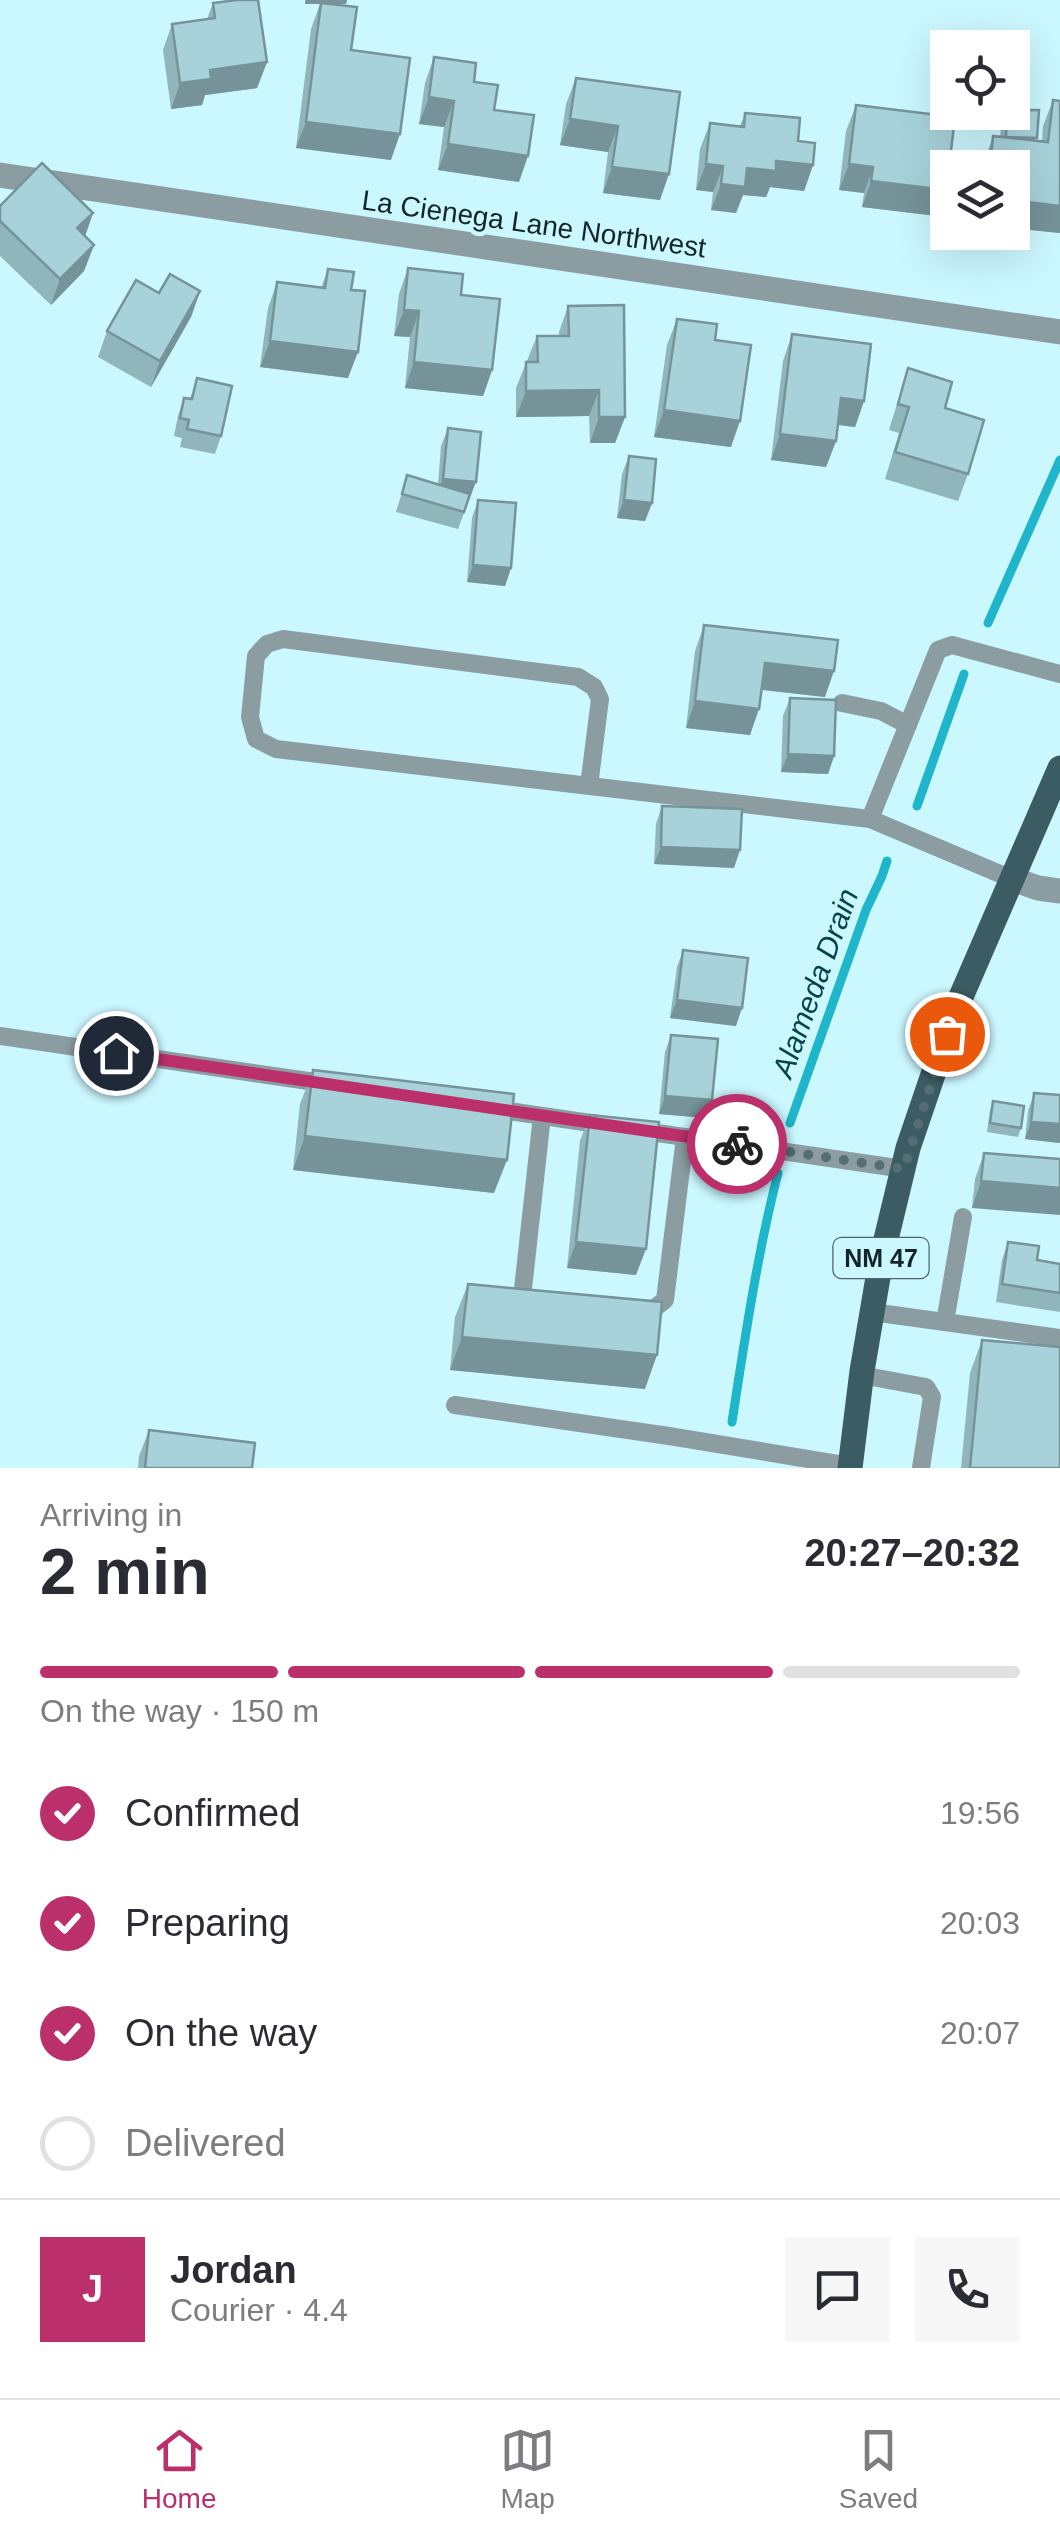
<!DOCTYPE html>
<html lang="en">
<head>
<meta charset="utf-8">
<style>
  body { margin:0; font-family:Arial,sans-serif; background:#f7f7f7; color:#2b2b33; height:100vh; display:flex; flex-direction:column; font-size:38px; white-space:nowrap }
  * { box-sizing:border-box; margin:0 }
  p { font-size:32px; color:#7c7c81 }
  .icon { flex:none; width:55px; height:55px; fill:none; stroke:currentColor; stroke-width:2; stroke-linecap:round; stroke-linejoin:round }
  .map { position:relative; height:1468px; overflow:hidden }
  .sheet { display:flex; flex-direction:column; background:#fff; flex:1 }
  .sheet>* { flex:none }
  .tools { position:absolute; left:930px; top:30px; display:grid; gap:20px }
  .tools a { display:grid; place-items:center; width:100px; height:100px; border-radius:0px; background:#fff; box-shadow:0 10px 40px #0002; font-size:50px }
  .pin { position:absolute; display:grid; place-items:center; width:85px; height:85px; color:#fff; margin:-42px; border:5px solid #fff; border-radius:50%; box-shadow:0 2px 10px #0007 }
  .courier { position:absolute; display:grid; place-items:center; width:100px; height:100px; margin:-50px; border:8px solid #bb306a; border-radius:50%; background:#fff; color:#222; box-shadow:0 2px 12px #0007 }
  .head em { font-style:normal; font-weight:700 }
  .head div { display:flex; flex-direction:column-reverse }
  .head { display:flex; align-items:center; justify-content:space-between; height:170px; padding:0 40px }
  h1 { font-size:65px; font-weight:700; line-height:75px }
  .bar { display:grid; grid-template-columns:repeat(4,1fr); gap:15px 10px; align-content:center; height:120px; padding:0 40px }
  .bar i { height:12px; border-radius:8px; background:#e1e1e2 }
  .bar .active { background:#bb306a }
  .bar p { grid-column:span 4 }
  .line { display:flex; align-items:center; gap:25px; padding:0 40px; border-top:2px solid #e1e1e2 }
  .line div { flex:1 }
  .round { display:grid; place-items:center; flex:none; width:105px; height:105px; border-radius:0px; background:#f7f7f7 }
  ol { padding:0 40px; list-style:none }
  li { display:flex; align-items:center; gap:30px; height:110px }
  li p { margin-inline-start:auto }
  li .icon { padding:10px; border-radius:50%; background:#bb306a; color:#fff; stroke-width:4 }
  li:last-child { color:#7c7c81 }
  li i { width:55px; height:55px; border:5px solid #e1e1e2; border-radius:50% }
  .dock { display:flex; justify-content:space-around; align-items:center; height:140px; border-top:2px solid #e1e1e2; background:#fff; font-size:28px; color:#7c7c81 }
  .dock a { display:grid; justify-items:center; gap:5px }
  .dock .active { color:#bb306a }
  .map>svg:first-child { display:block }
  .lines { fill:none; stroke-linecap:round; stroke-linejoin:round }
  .stream { stroke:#1fb5ca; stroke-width:9 }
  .service { stroke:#8c9da1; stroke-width:18 }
  .minor { stroke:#8c9da1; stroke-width:25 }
  .primary { stroke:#3b5c62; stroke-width:25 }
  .wall { fill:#90b5bb }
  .shaded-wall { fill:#759399 }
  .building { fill:#a7d2da; stroke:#759399; stroke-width:2.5 }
  .done { stroke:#546e73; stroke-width:10; stroke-dasharray:0 18 }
  .route { stroke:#bb306a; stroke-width:12 }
  .labels { text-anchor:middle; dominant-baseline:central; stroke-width:9; stroke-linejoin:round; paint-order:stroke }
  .shield { fill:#cbf7ff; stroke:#4b6468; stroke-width:2.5 }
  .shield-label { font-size:25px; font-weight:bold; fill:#142528 }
  .street-label { font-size:28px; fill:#142528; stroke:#cbf7ff }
  .water-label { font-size:30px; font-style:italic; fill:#06444d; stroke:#cbf7ff }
</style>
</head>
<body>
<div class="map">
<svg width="1060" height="1468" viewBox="0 0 1060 1468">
  <rect width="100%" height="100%" fill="#cbf7ff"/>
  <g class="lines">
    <g class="stream">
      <path d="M988 623 1060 460"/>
      <path d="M917 806 964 674"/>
      <path d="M790 1123 866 910 882 876 887 861"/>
      <path d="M732 1422C745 1338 757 1255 778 1173"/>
    </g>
    <g class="service">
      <path d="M842 703 881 711 908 725"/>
      <path d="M589 786 600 699 594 687 578 677 283 639 267 644 256 656 250 717 256 739 276 749 870 819"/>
      <path d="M1012 879 870 819 938 650 952 645 1060 674"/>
      <path d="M0 1036 329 1084"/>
      <path d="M488 1108 611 1126"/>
      <path d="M637 1130 904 1169"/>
      <path d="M533 1299 522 1298 542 1116"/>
      <path d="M872 1312 1060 1338"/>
      <path d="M643 1314 646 1315 665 1300 685 1137"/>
      <path d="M945 1322 963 1217"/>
      <path d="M861 1375 926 1387 932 1397 921 1468"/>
      <path d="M455 1405 669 1436 850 1466"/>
    </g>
    <g class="minor">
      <path d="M0 175 1060 332"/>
      <path d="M1012 879 1038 888 1060 891"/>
    </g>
    <path class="primary" d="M850 1468 862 1371 881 1260 908 1148 954 1013 1060 768"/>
  </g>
  <g class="wall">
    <path d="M305 0H347L346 4H329L351 50 391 160 296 148 311 29 320 4H305Z"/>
    <path d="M213 3 267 62 257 88 205 95 202 105 171 109 163 50 172 24 207 19Z"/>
    <path d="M434 57 474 82 494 110 519 182 438 170 444 127 419 124 425 83Z"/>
    <path d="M576 78 680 92 660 200 603 193 608 152 560 145 566 104Z"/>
    <path d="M1053 100 1060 233 1012 228V168H983L984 162 993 136 1000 137 1001 127 1006 112H1012L1036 141H1042L1043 126Z"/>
    <path d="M856 105 946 190 937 216 862 207 864 193 839 190 846 131Z"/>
    <path d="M745 113 798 141 813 165 804 191 770 187 766 197 743 195 736 213 711 210 713 192 696 190 700 149 710 123 740 126Z"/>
    <path d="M0 206 93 213 85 236 94 245 84 271 51 305 0 256Z"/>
    <path d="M408 268 461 295 492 370 483 396 405 388 410 337 394 336 399 294Z"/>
    <path d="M328 269 351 290 348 378 260 367 268 308 277 282 321 288Z"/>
    <path d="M200 291 191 317 151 387 98 357 107 331 159 293Z"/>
    <path d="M568 306 625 417 615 443H590L589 416 516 417V388L537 336H559V332Z"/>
    <path d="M677 319 715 340 731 447 654 437 667 345Z"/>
    <path d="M792 334 864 401 855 427 838 425 836 441 826 467 771 460 783 361Z"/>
    <path d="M908 368 945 408 968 474 958 501 885 479 899 433 889 430Z"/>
    <path d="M197 378 221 436 215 454 180 447 182 438 174 436 178 416 184 398 190 399Z"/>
    <path d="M448 428 469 500 458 529 396 512 407 476 438 484 441 446Z"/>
    <path d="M629 456 652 503 645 521 617 518 622 474Z"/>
    <path d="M478 500 511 568 505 586 467 582 472 518Z"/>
    <path d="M704 625 825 697 762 690 750 735 686 728 695 651Z"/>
    <path d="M790 698 834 756 828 774 781 772 783 716Z"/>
    <path d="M662 806 734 868 654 864 656 824Z"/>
    <path d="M683 950 736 1026 670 1018 677 967Z"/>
    <path d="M671 1035 706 1118 659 1114 665 1052Z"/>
    <path d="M313 1070 494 1193 293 1170 300 1104Z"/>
    <path d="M1034 1093 1060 1095V1143L1025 1139 1028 1111Z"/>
    <path d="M993 1101 1021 1128 1018 1137 987 1132 990 1110Z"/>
    <path d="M590 1115 636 1275 567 1268 580 1141Z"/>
    <path d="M984 1153 1060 1159 972 1208 975 1179Z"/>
    <path d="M1008 1242 1037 1260 1060 1264V1312L996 1302 1002 1260Z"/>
    <path d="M468 1284 645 1389 450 1370 455 1317Z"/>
    <path d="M982 1340 1060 1468H961L970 1373Z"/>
    <path d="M149 1430 252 1468H138L139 1456Z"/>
  </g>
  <g class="shaded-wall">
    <path d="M306 0H347L346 4H305Z"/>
    <path d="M267 62 257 88 205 95 202 105 171 109 180 83 210 70Z"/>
    <path d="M429 97 454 101 444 127 419 124Z"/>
    <path d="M570 119 618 126 608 152 560 145Z"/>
    <path d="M306 122 400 134 391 160 296 148Z"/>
    <path d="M448 144 528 156 519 182 438 170Z"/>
    <path d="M776 161 813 165 804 191 770 187 766 197 743 195 736 213 711 210 721 184 747 168Z"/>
    <path d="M706 164 723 166 713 192 696 190Z"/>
    <path d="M849 164 873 167 864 193 839 190Z"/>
    <path d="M612 167 669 174 660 200 603 193Z"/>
    <path d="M871 181 946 190 937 216 862 207Z"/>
    <path d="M1012 200 1060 206V233L1012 228Z"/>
    <path d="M93 213 84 239 77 228Z"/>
    <path d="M94 245 84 271 51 305 60 279Z"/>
    <path d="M200 291 191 317 151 387 160 361Z"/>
    <path d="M404 310 419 311 410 337 394 336Z"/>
    <path d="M270 341 358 352 348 378 260 367Z"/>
    <path d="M414 362 492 370 483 396 405 388Z"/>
    <path d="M599 390 589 416 516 417 526 391Z"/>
    <path d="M841 398 864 401 855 427 832 424Z"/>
    <path d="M664 410 740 421 731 447 654 437Z"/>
    <path d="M599 417H625L615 443H590Z"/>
    <path d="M780 434 836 441 826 467 771 460Z"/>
    <path d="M443 479 476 482 469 500 436 496Z"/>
    <path d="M624 500 652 503 645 521 617 518Z"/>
    <path d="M473 565 511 568 505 586 467 582Z"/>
    <path d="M765 663 834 671 825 697 755 689Z"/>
    <path d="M695 701 759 709 750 735 686 728Z"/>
    <path d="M788 754 834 756 828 774 781 772Z"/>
    <path d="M661 847 740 850 734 868 654 864Z"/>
    <path d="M677 1000 742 1008 736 1026 670 1018Z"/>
    <path d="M665 1096 712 1100 706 1118 659 1114Z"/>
    <path d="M1031 1122 1060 1124V1143L1025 1139Z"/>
    <path d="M305 1136 507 1160 494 1193 293 1170Z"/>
    <path d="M981 1181 1060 1188V1215L972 1208Z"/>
    <path d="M576 1242 646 1249 636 1275 567 1268Z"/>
    <path d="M462 1337 657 1355 645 1389 450 1370Z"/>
  </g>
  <g class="building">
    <path d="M237 0H258L267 62 210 70 211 79 180 83 172 24 215 18 213 3Z"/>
    <path d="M321 3 357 7 351 50 410 58 400 134 306 122Z"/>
    <path d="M434 57 476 63 474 82 498 85 494 110 534 115 528 156 448 144 454 101 429 97Z"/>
    <path d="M576 78 680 92 669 174 612 167 618 126 570 119Z"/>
    <path d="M1053 100 1060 101V206L1012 200V168H990L993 136 1048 142Z"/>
    <path d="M856 105 955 117 949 168H948L946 190 871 181 873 167 849 164Z"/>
    <path d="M1012 110H1039L1037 138 1006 137 1007 112H1012Z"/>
    <path d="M745 113 800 118 798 141 815 143 813 165 776 161V171L747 168 745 187 721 184 723 166 706 164 710 123 744 127Z"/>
    <path d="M42 163 93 213 77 228 94 245 60 279 0 221V206Z"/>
    <path d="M408 268 463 274 461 295 500 299 492 370 414 362 419 311 404 310Z"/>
    <path d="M328 269 354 272 351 290 365 291 358 352 270 341 277 282 325 288Z"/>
    <path d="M170 274 200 291 160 361 107 331 136 280 159 293Z"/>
    <path d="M624 305 625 417H599V390L526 391V362H538L537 336H569L568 306Z"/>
    <path d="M677 319 717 324 715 340 751 345 740 421 664 410Z"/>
    <path d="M792 334 871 344 864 401 841 398 836 441 780 434Z"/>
    <path d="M908 368 952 382 945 408 984 420 968 474 895 452 909 407 898 404Z"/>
    <path d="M197 378 232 386 221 436 187 429 189 420 180 418 184 398 192 399Z"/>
    <path d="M448 428 481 432 476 482 443 479Z"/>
    <path d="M629 456 656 459 652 503 624 500Z"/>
    <path d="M407 475 470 494 464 512 402 494Z"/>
    <path d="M478 500 516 503 511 568 473 565Z"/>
    <path d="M704 625 838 640 834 671 765 663 759 709 695 701Z"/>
    <path d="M790 698 836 700 834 756 788 754Z"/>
    <path d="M662 806 742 809 740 850 661 847Z"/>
    <path d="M683 950 748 958 742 1008 677 1000Z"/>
    <path d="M671 1035 718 1039 712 1100 665 1096Z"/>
    <path d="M313 1070 514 1094 507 1160 305 1136Z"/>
    <path d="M1034 1093 1060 1095V1124L1031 1122Z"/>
    <path d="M993 1101 1024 1106 1021 1128 990 1123Z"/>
    <path d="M590 1115 659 1122 646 1249 576 1242Z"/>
    <path d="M984 1153 1060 1159V1188L981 1181Z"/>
    <path d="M1008 1242 1039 1246 1037 1260 1060 1264V1293L1002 1284Z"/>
    <path d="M468 1284 662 1302 657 1355 462 1337Z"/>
    <path d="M982 1340 1060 1347V1468H970Z"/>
    <path d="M149 1430 255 1443 252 1468H145Z"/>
  </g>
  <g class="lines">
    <path class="done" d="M737 1144 904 1169 947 1034"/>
    <path class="route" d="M116 1053 737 1144"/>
  </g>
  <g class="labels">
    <rect class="shield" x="833.5" y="1238" width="95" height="40" rx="8"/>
    <g class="shield-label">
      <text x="881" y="1258">NM 47</text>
    </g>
    <g class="street-label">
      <text transform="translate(534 224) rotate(8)">La Cienega Lane Northwest</text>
    </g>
    <g class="water-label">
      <text transform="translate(815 983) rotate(-70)">Alameda Drain</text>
    </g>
  </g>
</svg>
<div class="tools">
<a><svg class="icon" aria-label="locate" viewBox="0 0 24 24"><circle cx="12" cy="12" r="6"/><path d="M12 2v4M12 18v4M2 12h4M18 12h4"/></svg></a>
<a><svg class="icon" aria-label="layers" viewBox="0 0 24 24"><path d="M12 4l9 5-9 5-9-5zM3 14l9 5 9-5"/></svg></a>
</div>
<div class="pin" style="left:947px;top:1034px;background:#ea580c"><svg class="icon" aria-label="bag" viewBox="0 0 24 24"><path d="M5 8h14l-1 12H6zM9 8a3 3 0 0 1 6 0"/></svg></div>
<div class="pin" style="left:116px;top:1053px;background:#1f2937"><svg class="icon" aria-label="home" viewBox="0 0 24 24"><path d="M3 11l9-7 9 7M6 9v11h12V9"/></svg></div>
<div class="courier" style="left:737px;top:1144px"><svg class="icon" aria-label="bike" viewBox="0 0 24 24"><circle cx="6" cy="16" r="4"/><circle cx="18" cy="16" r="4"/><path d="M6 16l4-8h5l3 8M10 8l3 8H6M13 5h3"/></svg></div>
</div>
<section class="sheet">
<div class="head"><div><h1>2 min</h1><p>Arriving in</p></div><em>20:27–20:32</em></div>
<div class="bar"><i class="active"></i><i class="active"></i><i class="active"></i><i></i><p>On the way · 150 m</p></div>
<ol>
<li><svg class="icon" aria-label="check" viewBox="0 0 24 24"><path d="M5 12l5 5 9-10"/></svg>Confirmed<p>19:56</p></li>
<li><svg class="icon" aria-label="check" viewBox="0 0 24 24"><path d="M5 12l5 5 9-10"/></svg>Preparing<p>20:03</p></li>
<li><svg class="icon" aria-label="check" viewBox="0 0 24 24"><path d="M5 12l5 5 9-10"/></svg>On the way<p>20:07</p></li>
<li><i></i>Delivered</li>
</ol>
<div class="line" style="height:180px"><b class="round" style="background:#bb306a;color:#fff">J</b><div><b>Jordan</b><p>Courier · 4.4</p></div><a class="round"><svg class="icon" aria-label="chat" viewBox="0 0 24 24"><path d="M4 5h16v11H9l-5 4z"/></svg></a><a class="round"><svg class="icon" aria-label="phone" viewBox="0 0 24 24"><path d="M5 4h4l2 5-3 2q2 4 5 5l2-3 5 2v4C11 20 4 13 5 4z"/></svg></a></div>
</section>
<nav class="dock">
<a class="active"><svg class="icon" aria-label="home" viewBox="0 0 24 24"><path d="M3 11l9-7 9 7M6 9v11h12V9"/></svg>Home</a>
<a><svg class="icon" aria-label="map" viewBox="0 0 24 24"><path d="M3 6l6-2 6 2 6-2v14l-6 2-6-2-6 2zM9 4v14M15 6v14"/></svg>Map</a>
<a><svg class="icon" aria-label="saved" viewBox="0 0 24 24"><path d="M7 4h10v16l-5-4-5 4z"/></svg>Saved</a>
</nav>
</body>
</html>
